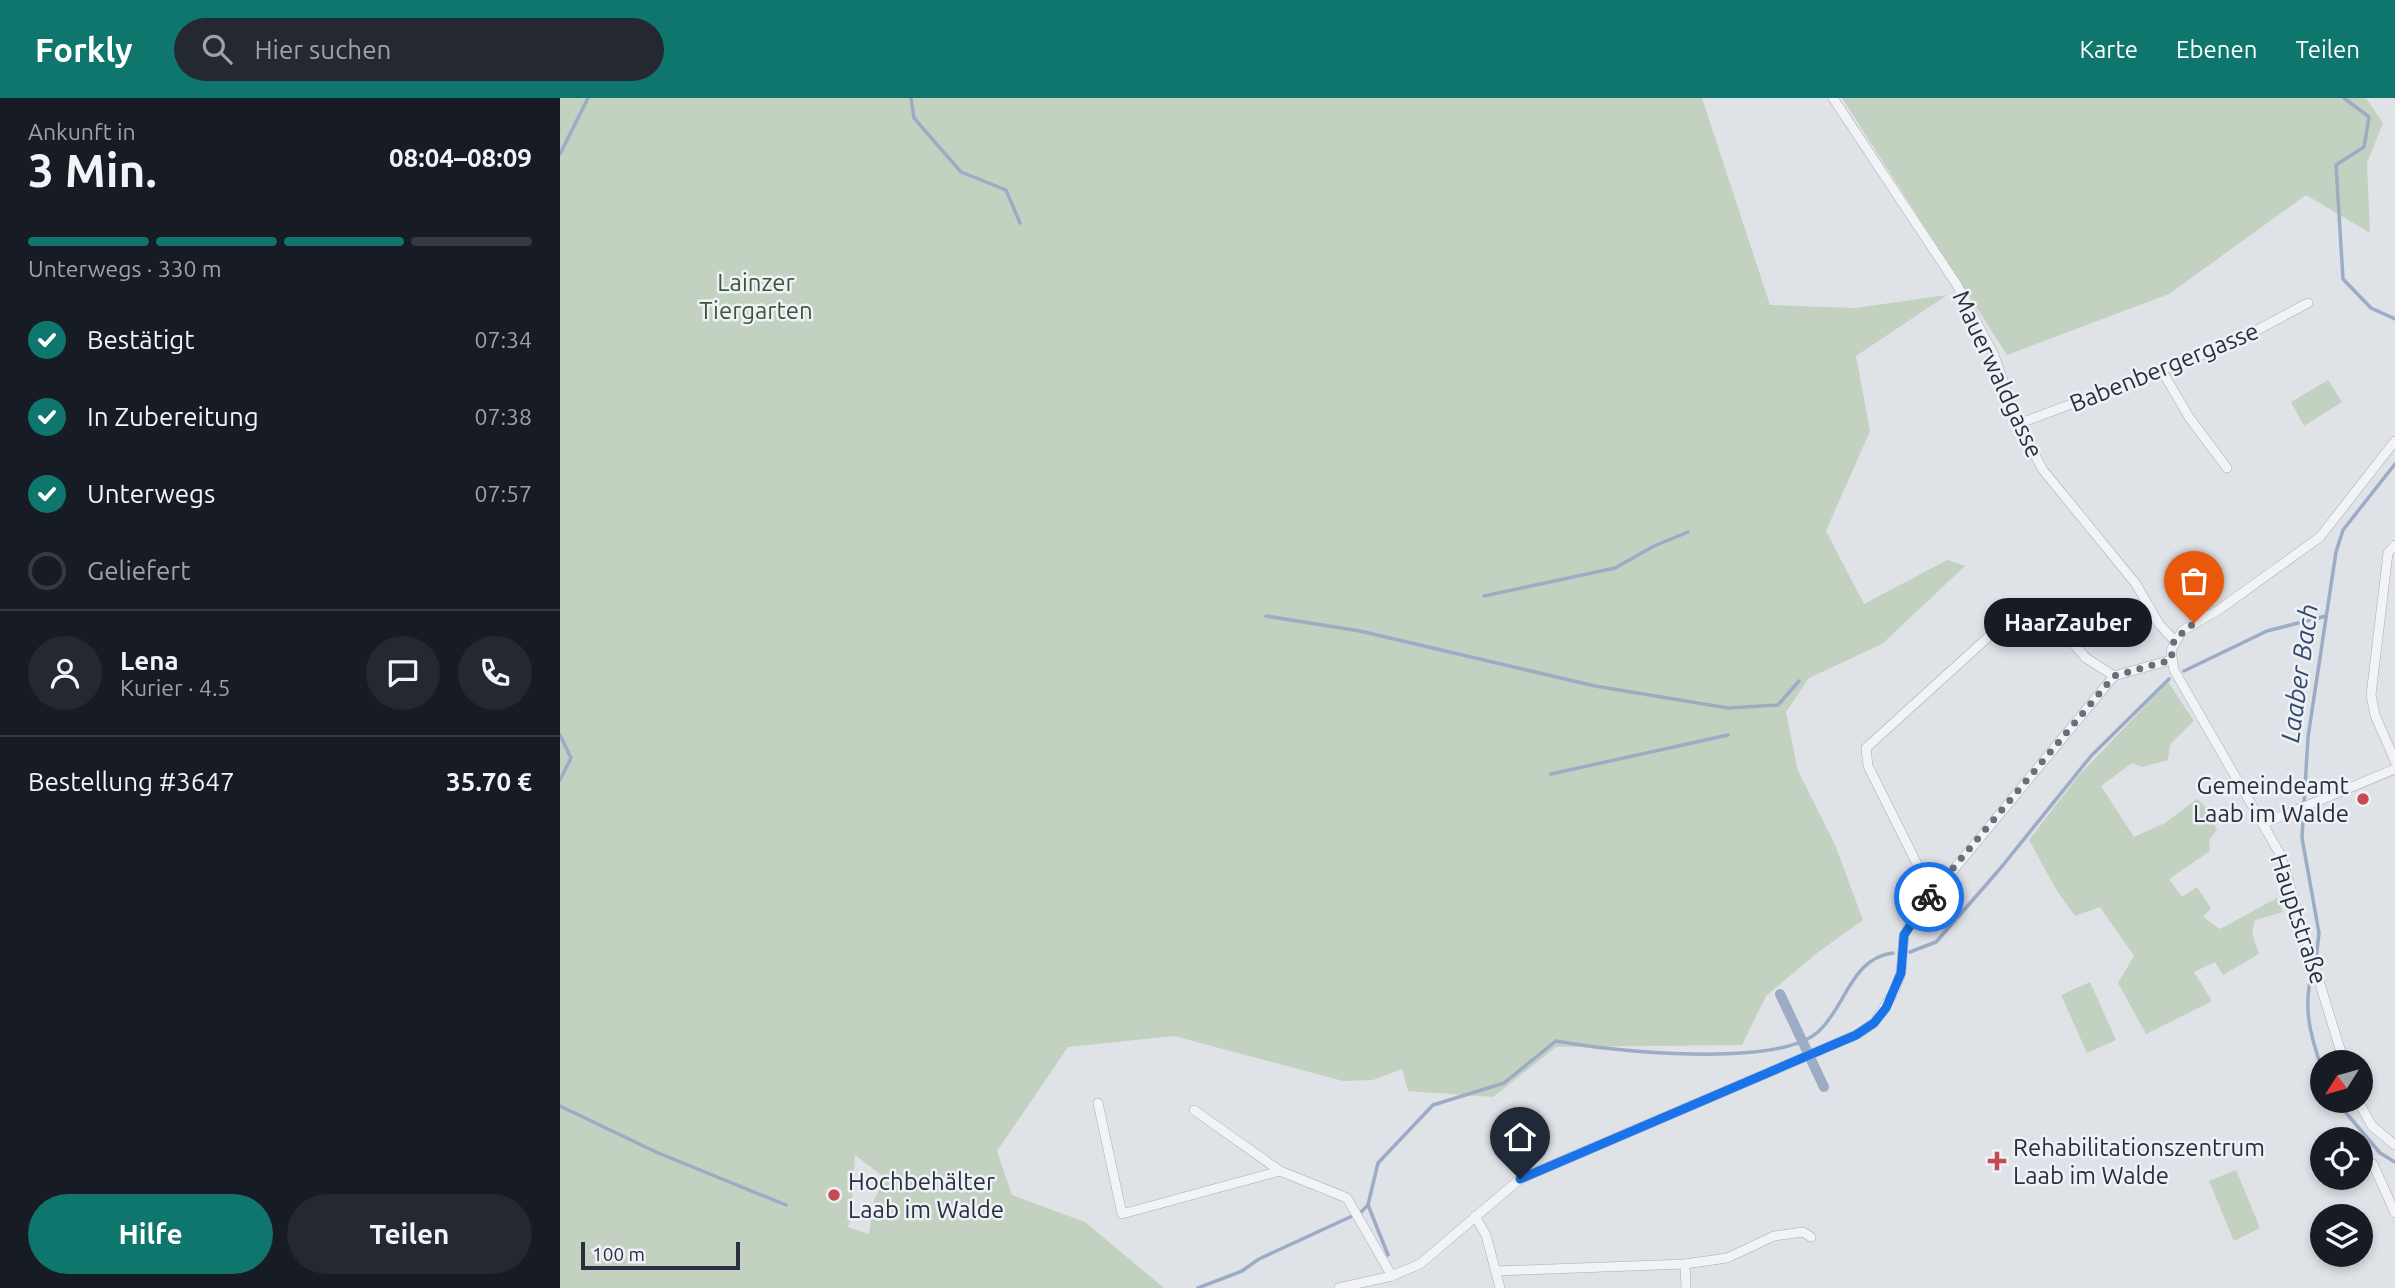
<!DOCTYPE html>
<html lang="de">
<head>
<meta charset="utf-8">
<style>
  body { margin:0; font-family:Ubuntu,sans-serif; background:#242831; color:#f1f3f6; height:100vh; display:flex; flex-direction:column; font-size:26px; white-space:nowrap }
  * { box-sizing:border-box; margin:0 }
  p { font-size:23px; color:#9ea1a6 }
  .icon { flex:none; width:38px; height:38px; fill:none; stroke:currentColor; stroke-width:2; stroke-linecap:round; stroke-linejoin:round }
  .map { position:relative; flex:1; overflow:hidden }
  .sheet { display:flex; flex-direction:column; background:#171b24; width:560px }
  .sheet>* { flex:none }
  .needle { width:46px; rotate:233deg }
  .controls { position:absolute; left:1750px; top:952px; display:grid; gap:14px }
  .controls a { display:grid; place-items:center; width:63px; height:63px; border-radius:50%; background:#171b24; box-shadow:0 4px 10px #0003; font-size:35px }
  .scale { position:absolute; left:21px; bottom:18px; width:159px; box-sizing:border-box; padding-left:7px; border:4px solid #292f3e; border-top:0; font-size:19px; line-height:24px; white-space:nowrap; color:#292f3e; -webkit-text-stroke:5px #eef1f5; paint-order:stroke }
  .pin { position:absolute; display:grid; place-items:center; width:60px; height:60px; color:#fff; margin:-72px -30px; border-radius:50% 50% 50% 0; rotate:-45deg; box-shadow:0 0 7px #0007 }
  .pin .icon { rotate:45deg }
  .courier { position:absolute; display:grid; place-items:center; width:70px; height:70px; margin:-35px; border:5px solid #1a73e8; border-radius:50%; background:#fff; color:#222; box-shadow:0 2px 9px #0007 }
  .bubble { position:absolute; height:49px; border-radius:24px; background:#171b24; box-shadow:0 4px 10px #0003; font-size:23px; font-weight:700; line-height:49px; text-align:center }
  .overview em { font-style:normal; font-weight:700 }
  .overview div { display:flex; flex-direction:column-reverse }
  .overview { display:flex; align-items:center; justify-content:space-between; height:119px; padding:0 28px }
  h1 { font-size:46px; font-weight:700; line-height:52px }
  .bar { display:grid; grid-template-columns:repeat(4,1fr); gap:10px 7px; align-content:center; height:84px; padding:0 28px }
  .bar i { height:9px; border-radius:5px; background:#363941 }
  .bar .selected { background:#0f766e }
  .bar p { grid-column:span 4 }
  .line { display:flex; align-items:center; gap:18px; padding:0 28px; border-top:2px solid #363941 }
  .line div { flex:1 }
  .round { display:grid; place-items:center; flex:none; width:74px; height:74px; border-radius:37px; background:#242831 }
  ol { padding:0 28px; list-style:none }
  li { display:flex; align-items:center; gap:21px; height:77px }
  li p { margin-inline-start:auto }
  li .icon { padding:7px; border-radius:50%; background:#0f766e; color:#fff; stroke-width:4 }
  li:last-child { color:#9ea1a6 }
  li i { width:38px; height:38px; border:4px solid #363941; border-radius:50% }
  .primary-button { display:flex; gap:14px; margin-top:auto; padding:14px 28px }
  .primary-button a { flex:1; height:80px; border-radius:42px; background:#0f766e; color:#fff; font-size:28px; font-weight:700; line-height:80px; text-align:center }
  .primary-button a+a { background:#242831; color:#f1f3f6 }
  header { display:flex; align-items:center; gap:42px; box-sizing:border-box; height:98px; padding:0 35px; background:#0f766e; color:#fff }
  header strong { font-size:33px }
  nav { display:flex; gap:38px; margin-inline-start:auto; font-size:24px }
  .search { width:490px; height:63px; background:#242831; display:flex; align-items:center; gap:18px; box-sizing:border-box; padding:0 24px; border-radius:38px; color:#9ea1a6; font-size:26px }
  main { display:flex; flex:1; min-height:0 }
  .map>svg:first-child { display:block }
  .green { fill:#c3d1c1; fill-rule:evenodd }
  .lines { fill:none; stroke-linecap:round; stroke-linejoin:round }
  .stream { stroke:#9cacc5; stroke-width:3.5 }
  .canal { stroke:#9cacc5; stroke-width:10 }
  .minor-casing { stroke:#a8acb4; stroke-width:10 }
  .minor { stroke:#f2f3f6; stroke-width:9 }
  .done { stroke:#696e79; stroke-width:7; stroke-dasharray:0 12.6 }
  .route { stroke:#1a73e8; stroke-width:9 }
  .poi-dot { fill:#c54b52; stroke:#eef1f5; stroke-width:2.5 }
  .labels { text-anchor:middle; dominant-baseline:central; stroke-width:5; stroke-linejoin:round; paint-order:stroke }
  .park-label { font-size:24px; fill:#3a5837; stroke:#eef1f5 }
  .street-label { font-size:24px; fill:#292f3e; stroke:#eef1f5 }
  .poi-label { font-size:24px; fill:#292f3e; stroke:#eef1f5; text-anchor:start }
  .water-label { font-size:26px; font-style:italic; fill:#364a6f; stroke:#eef1f5 }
</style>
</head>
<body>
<header>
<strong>Forkly</strong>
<div class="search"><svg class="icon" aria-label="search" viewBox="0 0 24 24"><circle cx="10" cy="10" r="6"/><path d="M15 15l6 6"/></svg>Hier suchen</div>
<nav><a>Karte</a><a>Ebenen</a><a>Teilen</a></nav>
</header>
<main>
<section class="sheet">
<div class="overview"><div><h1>3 Min.</h1><p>Ankunft in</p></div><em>08:04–08:09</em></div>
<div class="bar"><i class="selected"></i><i class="selected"></i><i class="selected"></i><i></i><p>Unterwegs · 330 m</p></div>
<ol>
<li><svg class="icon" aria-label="check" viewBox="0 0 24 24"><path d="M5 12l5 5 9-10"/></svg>Bestätigt<p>07:34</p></li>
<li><svg class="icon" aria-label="check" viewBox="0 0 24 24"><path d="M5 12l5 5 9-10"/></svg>In Zubereitung<p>07:38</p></li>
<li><svg class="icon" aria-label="check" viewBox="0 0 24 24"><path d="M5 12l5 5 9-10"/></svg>Unterwegs<p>07:57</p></li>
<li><i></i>Geliefert</li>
</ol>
<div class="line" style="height:126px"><a class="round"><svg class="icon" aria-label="person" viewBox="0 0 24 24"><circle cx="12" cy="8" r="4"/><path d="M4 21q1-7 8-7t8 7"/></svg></a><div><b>Lena</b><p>Kurier · 4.5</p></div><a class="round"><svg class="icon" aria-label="chat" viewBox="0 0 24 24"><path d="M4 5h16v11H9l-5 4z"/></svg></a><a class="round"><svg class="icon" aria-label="phone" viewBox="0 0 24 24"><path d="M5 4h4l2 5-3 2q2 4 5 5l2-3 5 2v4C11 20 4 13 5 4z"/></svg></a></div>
<div class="line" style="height:91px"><div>Bestellung #3647</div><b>35.70 €</b></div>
<div class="primary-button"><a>Hilfe</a><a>Teilen</a></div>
</section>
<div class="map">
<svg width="1835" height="1190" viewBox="0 0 1835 1190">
  <rect width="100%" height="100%" fill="#dfe2e7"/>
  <g class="green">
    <path d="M0 0H1142L1210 207 1295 210 1387 197 1296 258 1310 333 1266 433 1304 506 1387 462 1405 468 1322 546 1249 580 1226 614 1238 673 1275 747 1303 822 1257 855 1206 898 1182 947 996 949 933 999 848 993 842 971 813 982 783 983 614 938 508 949 437 1053 452 1097 525 1124 604 1190H0ZM295 1057 325 1080 314 1102 309 1136 288 1129 291 1120Z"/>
    <path d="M1282 0H1806L1823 25 1807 65 1810 135 1746 97 1609 196 1447 257Z"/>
    <path d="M1768 282 1782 304 1744 328 1731 304Z"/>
    <path d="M1608 584 1634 623 1610 646 1608 662 1582 669 1572 665 1541 688 1574 739 1605 725 1637 701 1646 709 1657 732 1649 742 1650 753 1609 781 1622 799 1637 789 1651 810 1643 819 1660 831 1717 800 1723 814 1695 822 1692 835 1699 856 1663 877 1655 864 1634 874 1652 903 1586 936 1558 885 1574 858 1540 809 1515 818 1497 793 1469 742 1518 678Z"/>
    <path d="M1530 884 1556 942 1527 955 1501 897Z"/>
    <path d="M1676 1072 1700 1130 1674 1143 1649 1083Z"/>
  </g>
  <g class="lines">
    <g class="stream">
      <path d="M351 0 354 20 401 74 446 92 460 125"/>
      <path d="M1784 0 1809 19 1804 49 1776 67 1783 181 1811 210 1835 221"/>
      <path d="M0 56 28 0"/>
      <path d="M924 498 1055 470 1094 448 1128 434"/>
      <path d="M706 518 800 533 1035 588 1168 610 1218 607 1239 583"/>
      <path d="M1624 573 1707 533 1766 518"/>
      <path d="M0 637 11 660 0 682"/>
      <path d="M991 676 1168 637"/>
      <path d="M1350 854 1376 844 1439 772 1531 658 1609 581"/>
      <path d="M1756 861 1759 835 1742 740 1748 639 1776 454 1783 432 1835 366"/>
      <path d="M1753 872C1742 907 1750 937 1762 971"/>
      <path d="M1776 1003 1820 1055 1835 1064"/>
      <path d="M0 1008 96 1054 226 1107"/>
      <path d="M828 1157 808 1107 818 1065 873 1007 944 985 996 943C1049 953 1219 971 1259 933 1286 908 1291 860 1333 855"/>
      <path d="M638 1190 682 1173 699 1161 801 1114 808 1107"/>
    </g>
    <path class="canal" d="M1220 896 1264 989"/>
    <g class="minor-casing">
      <g id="minor">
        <path d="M1273 0 1397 187 1434 257 1458 326 1483 372 1576 486 1599 526 1614 542"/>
        <path d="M1602 273 1629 319 1667 370"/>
        <path d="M1458 326 1671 246 1748 205"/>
        <path d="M1835 447 1828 455 1811 597 1815 617 1835 663"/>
        <path d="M1705 725 1835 671"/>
        <path d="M1372 796 1308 668 1306 650 1458 512 1478 505 1526 560 1554 578"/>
        <path d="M1784 964 1720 756 1614 572 1611 552 1622 533 1660 511 1760 439 1835 343"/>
        <path d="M1798 1003 1812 1028 1835 1047"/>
        <path d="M538 1005 562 1116 720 1073"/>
        <path d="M634 1012 720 1073 787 1100 832 1178"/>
        <path d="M1813 1066 1835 1115"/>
        <path d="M915 1118 926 1137 940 1190"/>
        <path d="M1125 1166 1126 1190"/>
        <path d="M936 1173 1125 1166 1167 1160 1214 1138 1243 1134 1251 1139"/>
        <path d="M779 1190 832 1178 860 1166 960 1081 1296 937 1314 925 1334 894 1341 875 1344 837 1352 822 1554 578 1611 562"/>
      </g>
    </g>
    <use href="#minor" class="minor"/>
  </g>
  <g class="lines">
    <path class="done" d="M1369 799 1554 578 1611 562 1614 542 1634 525"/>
    <path class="route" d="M960 1081 1296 937 1314 925 1326 910 1341 875 1344 837 1369 799"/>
  </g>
  <g class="poi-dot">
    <circle cx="1803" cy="701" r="7"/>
    <path d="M1433.5 1052.5h7v7h7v7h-7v7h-7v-7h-7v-7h7z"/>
    <circle cx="274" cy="1097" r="7"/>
  </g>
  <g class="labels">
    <g class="park-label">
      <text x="196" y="184">Lainzer<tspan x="196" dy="28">Tiergarten</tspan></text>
    </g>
    <g class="street-label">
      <text transform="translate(1604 269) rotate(-22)">Babenbergergasse</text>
      <text transform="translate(1438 276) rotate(65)">Mauerwaldgasse</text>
      <text transform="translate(1739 821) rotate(72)">Hauptstraße</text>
    </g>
    <g class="poi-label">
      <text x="1789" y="687" text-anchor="end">Gemeindeamt<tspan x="1789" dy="28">Laab im Walde</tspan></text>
      <text x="1453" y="1049">Rehabilitationszentrum<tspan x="1453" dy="28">Laab im Walde</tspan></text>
      <text x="288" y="1083">Hochbehälter<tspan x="288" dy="28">Laab im Walde</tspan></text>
    </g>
    <g class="water-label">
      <text transform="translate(1739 575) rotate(-82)">Laaber Bach</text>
    </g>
  </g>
</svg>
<div class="controls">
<a><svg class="needle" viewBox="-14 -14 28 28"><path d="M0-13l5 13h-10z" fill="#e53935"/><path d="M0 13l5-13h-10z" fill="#9ea1a6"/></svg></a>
<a><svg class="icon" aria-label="locate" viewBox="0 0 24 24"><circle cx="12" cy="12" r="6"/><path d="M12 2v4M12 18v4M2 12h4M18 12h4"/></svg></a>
<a><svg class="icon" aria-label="layers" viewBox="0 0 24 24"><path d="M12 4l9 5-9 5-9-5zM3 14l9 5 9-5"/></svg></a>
</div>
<div class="scale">100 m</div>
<div class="pin" style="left:1634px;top:525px;background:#ea580c"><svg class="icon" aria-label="bag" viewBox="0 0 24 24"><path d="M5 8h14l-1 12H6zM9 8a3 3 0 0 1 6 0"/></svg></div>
<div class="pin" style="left:960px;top:1081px;background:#1f2937"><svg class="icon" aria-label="home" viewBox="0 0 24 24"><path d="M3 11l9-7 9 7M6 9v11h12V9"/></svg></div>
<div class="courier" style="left:1369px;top:799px"><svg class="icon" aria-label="bike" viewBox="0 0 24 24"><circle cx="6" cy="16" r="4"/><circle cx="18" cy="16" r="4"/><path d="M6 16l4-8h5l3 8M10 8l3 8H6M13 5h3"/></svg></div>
<div class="bubble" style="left:1424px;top:500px;width:168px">HaarZauber</div>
</div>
</main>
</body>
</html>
